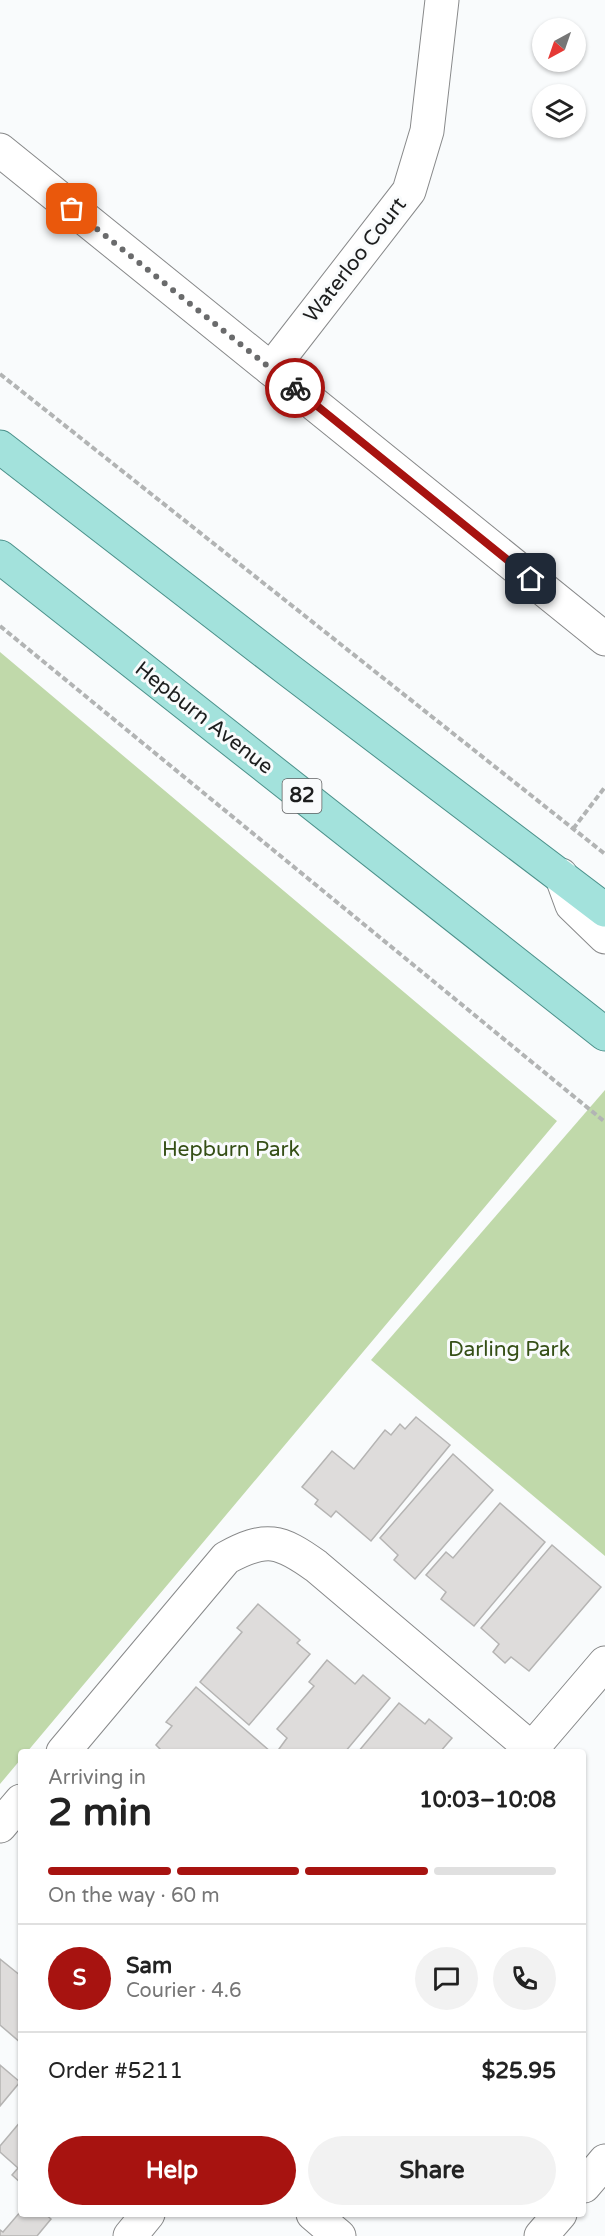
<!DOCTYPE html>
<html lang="en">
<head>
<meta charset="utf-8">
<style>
  body { margin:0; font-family:"Varela Round",sans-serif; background:#f2f2f2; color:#222; height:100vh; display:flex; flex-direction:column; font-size:22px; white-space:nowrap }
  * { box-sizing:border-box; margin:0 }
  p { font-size:20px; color:#767676 }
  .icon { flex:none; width:33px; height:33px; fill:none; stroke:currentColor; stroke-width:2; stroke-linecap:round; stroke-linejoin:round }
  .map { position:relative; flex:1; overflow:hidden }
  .side { position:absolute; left:18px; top:1749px; width:568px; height:468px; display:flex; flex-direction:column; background:#fff; border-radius:6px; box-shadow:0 2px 4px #0004 }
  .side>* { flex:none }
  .needle { width:39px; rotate:220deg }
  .fabs { position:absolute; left:532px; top:18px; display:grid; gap:12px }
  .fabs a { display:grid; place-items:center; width:54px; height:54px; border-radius:50%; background:#fff; box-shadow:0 2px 4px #0004; font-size:30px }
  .pin { position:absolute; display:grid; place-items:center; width:51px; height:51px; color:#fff; margin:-26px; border-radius:12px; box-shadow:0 3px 9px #0006 }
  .courier { position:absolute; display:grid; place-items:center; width:60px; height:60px; margin:-30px; border:4px solid #a71310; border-radius:50%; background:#fff; color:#222; box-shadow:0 2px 8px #0007 }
  .overview em { font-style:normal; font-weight:700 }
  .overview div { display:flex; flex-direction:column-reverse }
  .overview { display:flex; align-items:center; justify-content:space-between; height:102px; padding:0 30px }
  h1 { font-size:39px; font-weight:700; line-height:45px }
  .bar { display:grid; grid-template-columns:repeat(4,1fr); gap:9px 6px; align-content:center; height:72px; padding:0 30px }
  .bar i { height:8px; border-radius:4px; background:#e0e0e0 }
  .bar .selected { background:#a71310 }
  .bar p { grid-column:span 4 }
  .line { display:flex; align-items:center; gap:15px; padding:0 30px; border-top:2px solid #e0e0e0 }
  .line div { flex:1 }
  .round { display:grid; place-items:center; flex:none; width:63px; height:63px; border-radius:32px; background:#f2f2f2 }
  .action { display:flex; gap:12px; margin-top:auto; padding:12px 30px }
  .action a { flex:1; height:69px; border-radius:36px; background:#a71310; color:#fff; font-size:24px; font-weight:700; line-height:69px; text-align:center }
  .action a+a { background:#f2f2f2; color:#222 }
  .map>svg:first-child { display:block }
  .green { fill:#c0d9aa }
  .building { fill:#dedcdb; stroke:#b5b4b3; stroke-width:1.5 }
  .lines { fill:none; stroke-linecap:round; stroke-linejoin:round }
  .street-casing { stroke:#88898a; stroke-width:35 }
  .secondary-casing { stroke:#88898a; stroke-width:35 }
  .primary-casing { stroke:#4c918b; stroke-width:35 }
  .path { stroke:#b2b4b4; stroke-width:4; stroke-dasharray:6 3; stroke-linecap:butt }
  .street { stroke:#fff; stroke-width:33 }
  .secondary { stroke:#fff; stroke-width:33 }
  .primary { stroke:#a3e2dc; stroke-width:33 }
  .done { stroke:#6a6b6c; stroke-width:6; stroke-dasharray:0 10.8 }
  .route { stroke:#a71310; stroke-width:8 }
  .labels { text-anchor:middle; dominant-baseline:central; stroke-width:6; stroke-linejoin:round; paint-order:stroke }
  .shield { fill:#f9fbfc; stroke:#5f6061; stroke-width:1.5 }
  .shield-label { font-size:20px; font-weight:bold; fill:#1d1e1e }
  .street-label { font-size:21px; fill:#1d1e1e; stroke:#f9fbfc }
  .park-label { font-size:21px; fill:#354f16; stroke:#f9fbfc }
</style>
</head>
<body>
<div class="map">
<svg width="605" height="2236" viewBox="0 0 605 2236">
  <rect width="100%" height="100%" fill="#f9fbfc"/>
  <g class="green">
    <path d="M0 652 557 1121 27 1752H21V1759L0 1784Z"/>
    <path d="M605 1090V1556L371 1360Z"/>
  </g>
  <g class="building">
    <path d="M416 1417 450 1445 371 1541 336 1511 331 1517 315 1504 318 1500 302 1487 332 1451 354 1469 385 1430 391 1435 400 1424 405 1429Z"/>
    <path d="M453 1454 493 1490 415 1579 394 1560 398 1555 380 1538Z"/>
    <path d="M500 1503 545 1542 474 1626 441 1599 446 1592 426 1575 446 1552 453 1558Z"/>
    <path d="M552 1545 601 1587 529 1671 511 1657 505 1663 493 1652 499 1644 481 1628Z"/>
    <path d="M258 1604 300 1640 297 1643 310 1654 249 1725 200 1682 242 1632 237 1628Z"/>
    <path d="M327 1660 355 1684 363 1675 390 1698 345 1752H282L279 1749 287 1738 277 1729 314 1686 309 1682Z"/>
    <path d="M196 1687 271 1752H163L156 1745 172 1726 166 1722Z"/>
    <path d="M399 1703 425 1724 429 1719 452 1738 440 1752H358Z"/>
    <path d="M0 1959 21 1976V2043L0 2025Z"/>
    <path d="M0 2065 20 2082 0 2106Z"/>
    <path d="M21 2121V2183L12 2175 18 2168 0 2152V2146Z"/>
    <path d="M21 2211V2214H45L51 2219 37 2236H0V2230L3 2232Z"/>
  </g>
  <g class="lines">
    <g class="street-casing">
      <g id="street">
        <path d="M0 150 605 639"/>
        <path d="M271 369 409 191 427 131 442 0"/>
        <path d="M63 1752 226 1558C266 1536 280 1540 316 1566L532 1749"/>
        <path d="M0 1826 21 1801"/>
        <path d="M584 2186 605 2161"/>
        <path d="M313 2214 339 2236"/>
        <path d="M541 2236 560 2214"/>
      </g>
    </g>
    <g class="secondary-casing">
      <g id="secondary">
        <path d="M561 875 572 905 605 937"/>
        <path d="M529 1752 605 1663"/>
        <path d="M130 2236 148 2214"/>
      </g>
    </g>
    <g class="primary-casing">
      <g id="primary">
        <path d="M0 447 286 668 605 910"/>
        <path d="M0 557 605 1034"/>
      </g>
    </g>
    <g class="path">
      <path d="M0 374 605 854"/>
      <path d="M0 626 605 1122"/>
      <path d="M573 829 605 787"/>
    </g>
    <use href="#street" class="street"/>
    <use href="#secondary" class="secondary"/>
    <use href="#primary" class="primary"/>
  </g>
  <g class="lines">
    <path class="done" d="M72 209 295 388"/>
    <path class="route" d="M295 388 531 579"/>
  </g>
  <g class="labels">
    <rect class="shield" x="282.5" y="779" width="39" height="34" rx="4.5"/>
    <g class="shield-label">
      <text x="302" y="796">82</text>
    </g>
    <g class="street-label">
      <text transform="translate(355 260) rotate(-52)">Waterloo Court</text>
      <text transform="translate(204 718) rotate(38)">Hepburn Avenue</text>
    </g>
    <g class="park-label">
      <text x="231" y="1149">Hepburn Park</text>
      <text x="509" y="1349">Darling Park</text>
    </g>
  </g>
</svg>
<div class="fabs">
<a><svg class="needle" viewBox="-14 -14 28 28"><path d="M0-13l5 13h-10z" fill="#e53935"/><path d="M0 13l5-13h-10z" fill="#767676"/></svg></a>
<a><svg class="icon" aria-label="layers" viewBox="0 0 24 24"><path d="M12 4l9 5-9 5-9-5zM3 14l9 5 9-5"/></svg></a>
</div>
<div class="pin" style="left:72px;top:209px;background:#ea580c"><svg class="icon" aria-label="bag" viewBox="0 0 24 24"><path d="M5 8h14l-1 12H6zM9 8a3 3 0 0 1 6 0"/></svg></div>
<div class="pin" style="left:531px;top:579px;background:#1f2937"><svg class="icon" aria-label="home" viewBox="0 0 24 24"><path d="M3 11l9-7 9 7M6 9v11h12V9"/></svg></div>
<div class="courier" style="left:295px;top:388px"><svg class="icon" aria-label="bike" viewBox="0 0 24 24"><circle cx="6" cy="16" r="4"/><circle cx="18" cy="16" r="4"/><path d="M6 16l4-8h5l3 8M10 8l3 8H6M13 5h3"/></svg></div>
<section class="side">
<div class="overview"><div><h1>2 min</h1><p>Arriving in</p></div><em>10:03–10:08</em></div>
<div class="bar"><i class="selected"></i><i class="selected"></i><i class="selected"></i><i></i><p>On the way · 60 m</p></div>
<div class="line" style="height:108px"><b class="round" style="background:#a71310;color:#fff">S</b><div><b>Sam</b><p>Courier · 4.6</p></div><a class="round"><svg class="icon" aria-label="chat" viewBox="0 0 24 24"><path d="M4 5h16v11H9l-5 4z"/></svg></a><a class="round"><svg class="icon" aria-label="phone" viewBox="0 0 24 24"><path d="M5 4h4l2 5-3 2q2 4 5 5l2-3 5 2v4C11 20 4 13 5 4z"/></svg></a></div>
<div class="line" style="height:78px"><div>Order #5211</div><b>$25.95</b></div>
<div class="action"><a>Help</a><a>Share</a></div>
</section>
</div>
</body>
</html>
